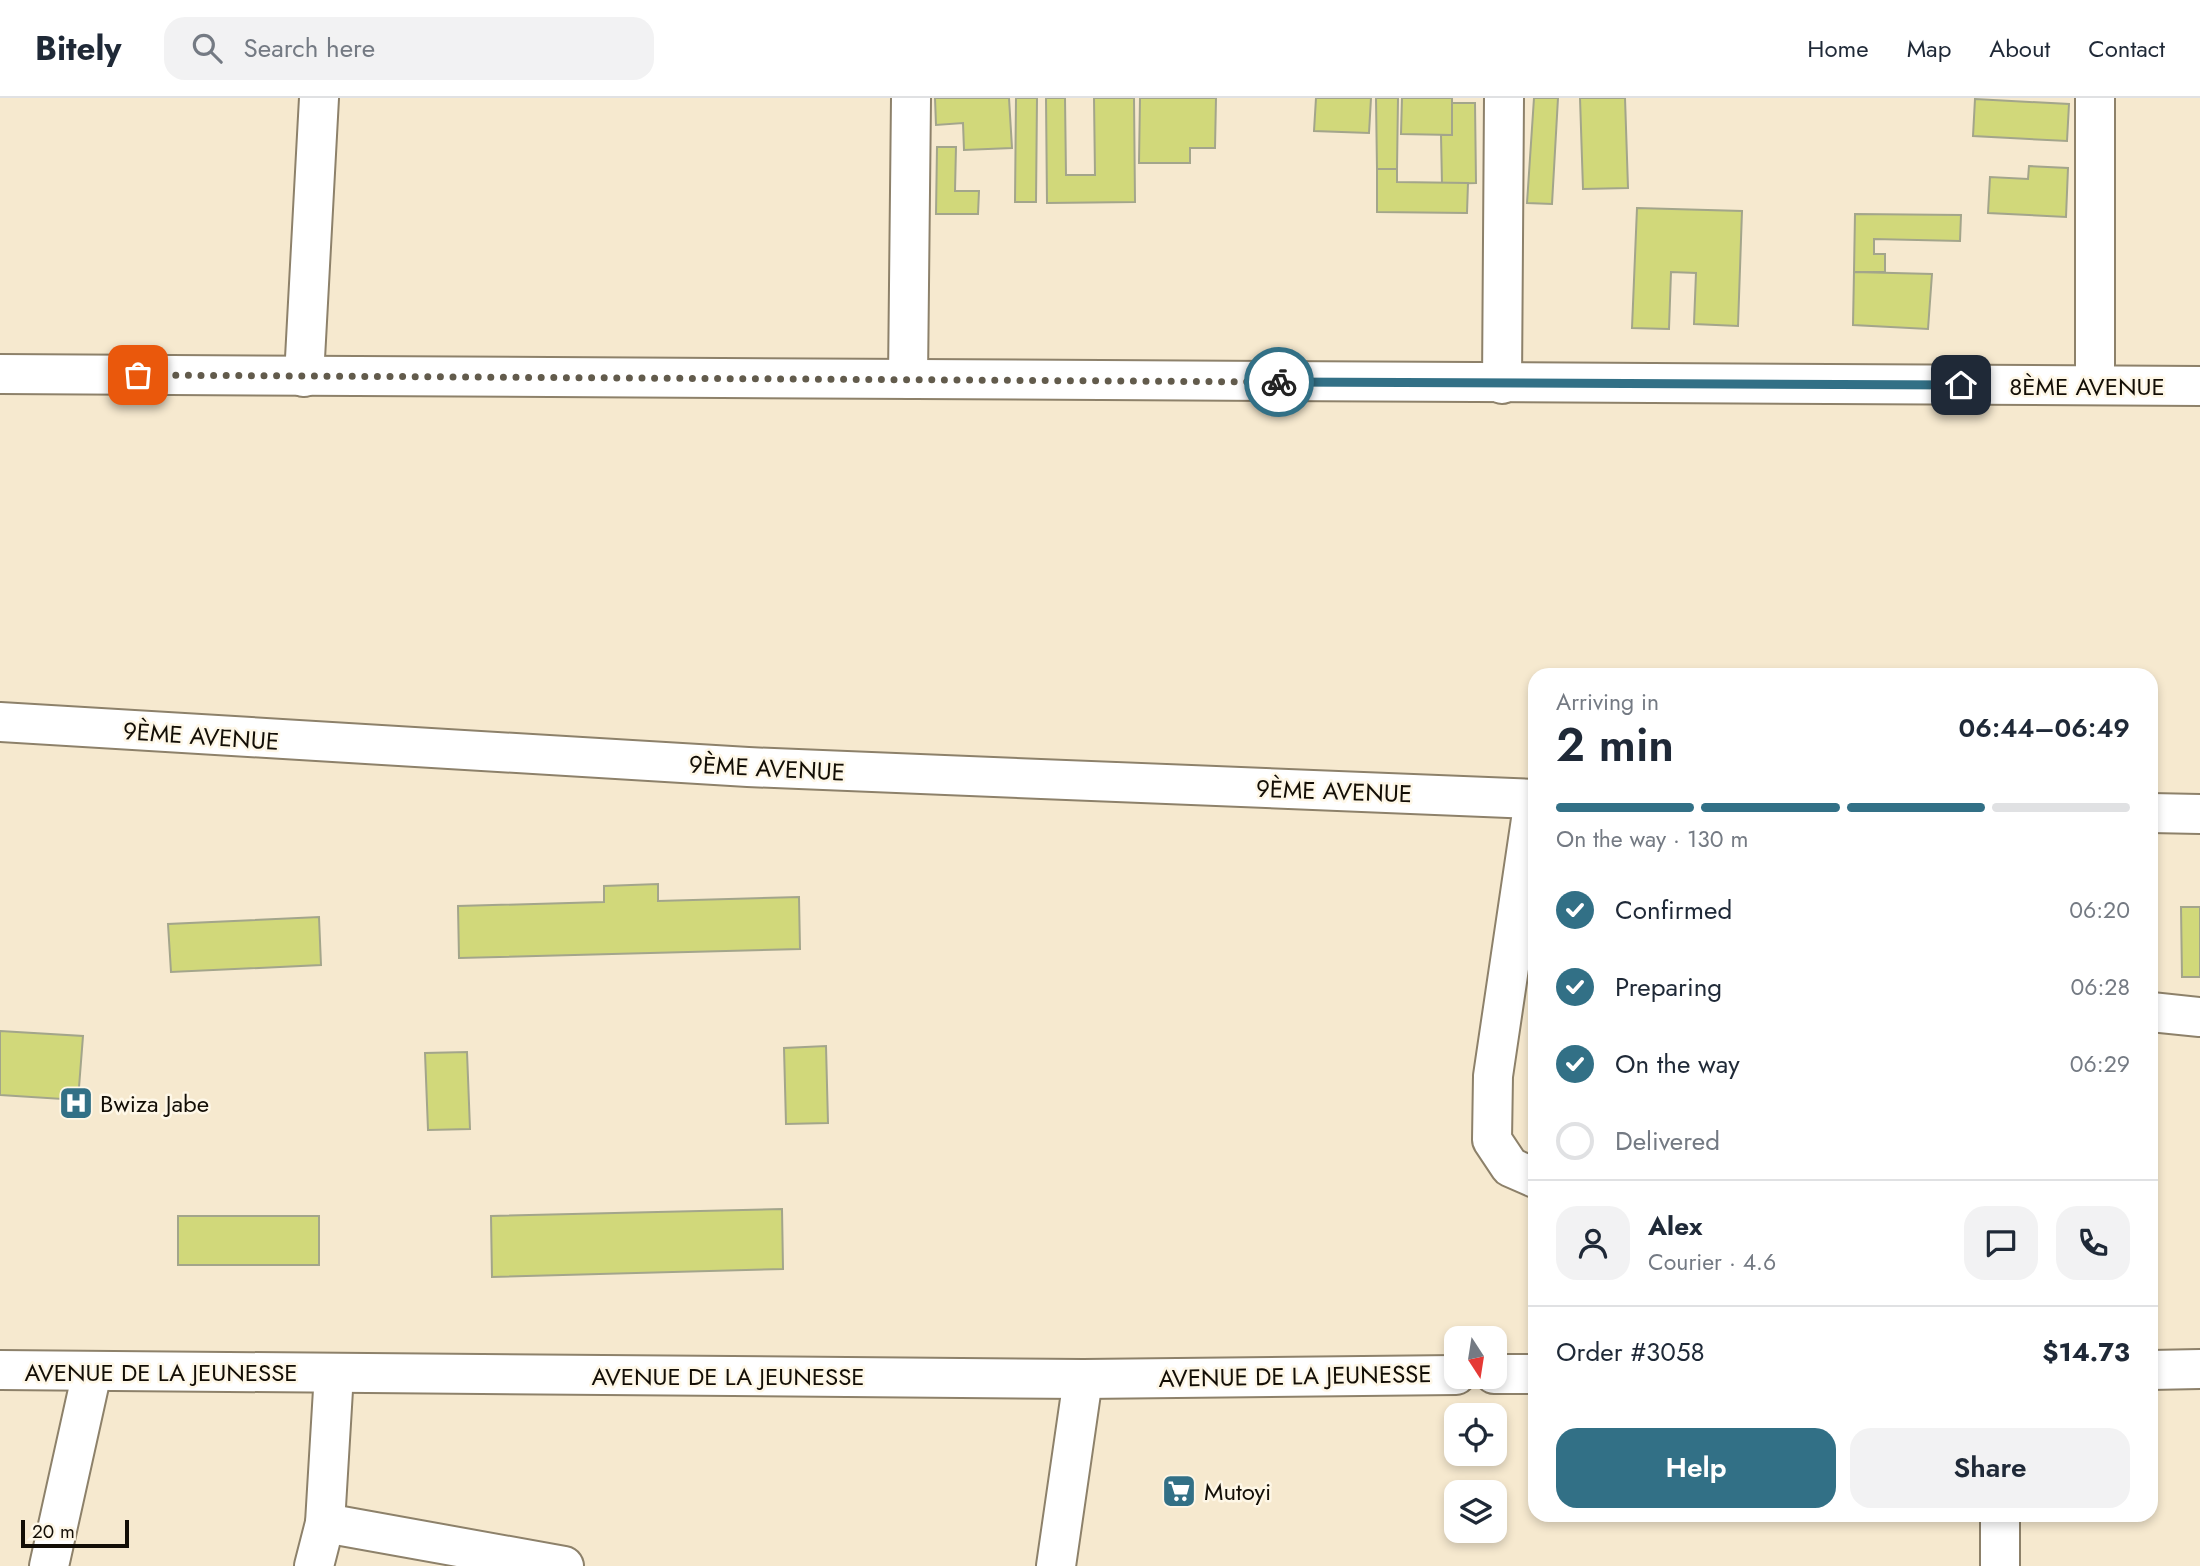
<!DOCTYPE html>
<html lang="en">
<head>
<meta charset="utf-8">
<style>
  body { margin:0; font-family:Jost,sans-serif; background:#f2f2f3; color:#1f2937; height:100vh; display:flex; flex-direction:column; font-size:26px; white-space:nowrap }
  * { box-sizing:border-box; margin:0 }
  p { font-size:23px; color:#747a83 }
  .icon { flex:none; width:38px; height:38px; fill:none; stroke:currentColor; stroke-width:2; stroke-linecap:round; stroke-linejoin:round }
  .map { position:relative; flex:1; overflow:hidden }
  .side { position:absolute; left:1528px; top:570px; width:630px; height:854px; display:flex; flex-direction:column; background:#fff; border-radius:21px; box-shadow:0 4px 10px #0003 }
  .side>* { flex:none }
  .needle { width:46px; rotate:168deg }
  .buttons { position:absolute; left:1444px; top:1228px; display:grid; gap:14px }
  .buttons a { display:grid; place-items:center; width:63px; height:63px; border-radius:14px; background:#fff; box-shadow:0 4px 10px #0003; font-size:35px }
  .scale { position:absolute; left:21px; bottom:18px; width:108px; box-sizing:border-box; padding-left:7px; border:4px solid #130e06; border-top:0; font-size:19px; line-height:24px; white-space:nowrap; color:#130e06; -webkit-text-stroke:5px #fef7e7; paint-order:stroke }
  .pin { position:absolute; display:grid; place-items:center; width:60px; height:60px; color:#fff; margin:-30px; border-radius:14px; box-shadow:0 4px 10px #0006 }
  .courier { position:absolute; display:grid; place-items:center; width:70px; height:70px; margin:-35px; border:5px solid #327086; border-radius:50%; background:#fff; color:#222; box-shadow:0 2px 9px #0007 }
  .headline em { font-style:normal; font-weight:600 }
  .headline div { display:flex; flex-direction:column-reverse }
  .headline { display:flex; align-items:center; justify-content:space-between; height:119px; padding:0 28px }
  h1 { font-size:46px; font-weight:600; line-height:52px }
  .bar { display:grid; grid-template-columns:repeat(4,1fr); gap:10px 7px; align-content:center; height:84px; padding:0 28px }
  .bar i { height:9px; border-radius:5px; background:#e0e1e3 }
  .bar .active { background:#327086 }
  .bar p { grid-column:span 4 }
  .line { display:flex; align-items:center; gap:18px; padding:0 28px; border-top:2px solid #e0e1e3 }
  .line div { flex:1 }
  .round { display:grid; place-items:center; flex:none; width:74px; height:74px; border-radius:21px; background:#f2f2f3 }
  ol { padding:0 28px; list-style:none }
  li { display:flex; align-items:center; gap:21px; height:77px }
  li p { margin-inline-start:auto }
  li .icon { padding:7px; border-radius:50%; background:#327086; color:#fff; stroke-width:4 }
  li:last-child { color:#747a83 }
  li i { width:38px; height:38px; border:4px solid #e0e1e3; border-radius:50% }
  .action { display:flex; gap:14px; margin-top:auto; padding:14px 28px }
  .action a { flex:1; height:80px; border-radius:21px; background:#327086; color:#fff; font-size:28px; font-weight:600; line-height:80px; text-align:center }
  .action a+a { background:#f2f2f3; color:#1f2937 }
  header { display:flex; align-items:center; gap:42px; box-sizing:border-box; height:98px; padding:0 35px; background:#fff; border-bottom:2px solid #e0e1e3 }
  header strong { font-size:33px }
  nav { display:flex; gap:38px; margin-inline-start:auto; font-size:24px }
  .search { width:490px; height:63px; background:#f2f2f3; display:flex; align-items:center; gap:18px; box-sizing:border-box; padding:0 24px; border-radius:21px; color:#747a83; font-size:26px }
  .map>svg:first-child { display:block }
  .building { fill:#d1d87a; stroke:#a3a58b; stroke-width:2 }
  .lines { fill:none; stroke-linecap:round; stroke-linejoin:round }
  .minor-casing { stroke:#8d816a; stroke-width:42 }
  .minor { stroke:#fff; stroke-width:38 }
  .done { stroke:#625b4c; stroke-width:7; stroke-dasharray:0 12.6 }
  .route { stroke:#327086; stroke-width:9 }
  .labels { text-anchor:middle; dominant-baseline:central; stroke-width:5; stroke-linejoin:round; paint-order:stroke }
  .street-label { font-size:24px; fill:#130e06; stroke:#fef7e7 }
  .poi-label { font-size:24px; fill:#130e06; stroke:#fef7e7; text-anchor:start }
</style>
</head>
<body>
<header>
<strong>Bitely</strong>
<div class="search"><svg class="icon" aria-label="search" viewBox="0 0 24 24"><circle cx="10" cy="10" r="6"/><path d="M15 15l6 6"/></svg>Search here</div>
<nav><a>Home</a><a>Map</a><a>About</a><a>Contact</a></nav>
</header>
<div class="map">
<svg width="2200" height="1468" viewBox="0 0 2200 1468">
  <rect width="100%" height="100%" fill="#f6e9cf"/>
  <g class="building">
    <path d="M935 0H1009L1012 50 964 52 963 25 936 27Z"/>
    <path d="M1016 0H1037L1036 104H1015Z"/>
    <path d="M1046 0H1065L1066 77H1095L1094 0H1134L1135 104 1047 105Z"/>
    <path d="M1140 0H1216L1215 50H1190V65H1139Z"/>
    <path d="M1316 0H1371L1369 35 1314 33Z"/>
    <path d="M1376 0H1398L1397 71H1377Z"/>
    <path d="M1402 0H1452V37L1401 36Z"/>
    <path d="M1534 0H1558L1552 106 1527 105Z"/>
    <path d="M1580 0H1625L1628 90 1583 91Z"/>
    <path d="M1975 1 2069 6 2067 43 1973 38Z"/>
    <path d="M1452 5H1475L1476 85 1442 86 1441 37H1452Z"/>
    <path d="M937 49H956L955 93H979L978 116H936Z"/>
    <path d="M2029 68 2068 70 2066 119 1988 115 1990 79 2028 81Z"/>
    <path d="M1377 71H1397V84L1468 85 1467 115 1377 114Z"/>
    <path d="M1637 110 1742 113 1738 228 1694 226 1696 175 1671 174 1669 231 1632 230Z"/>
    <path d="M1855 116 1961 117 1960 143 1874 141V156H1885V174H1854Z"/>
    <path d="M1854 174 1932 176 1928 231 1853 227Z"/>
    <path d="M658 786V803L799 799 800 851 459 860 458 808 604 804V788Z"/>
    <path d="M2181 809H2200V879H2182Z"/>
    <path d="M319 819 321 867 171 874 168 826Z"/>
    <path d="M0 933 83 938 78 1002 0 997Z"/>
    <path d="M826 948 828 1025 786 1026 784 950Z"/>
    <path d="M467 954 470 1031 428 1032 425 955Z"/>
    <path d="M782 1111 783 1171 492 1179 491 1118Z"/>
    <rect x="178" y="1118" width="141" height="49"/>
  </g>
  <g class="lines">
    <g class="minor-casing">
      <g id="minor">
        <path d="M2095 0V287"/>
        <path d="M0 276 2200 288"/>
        <path d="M304 279 319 0"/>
        <path d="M908 281 911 0"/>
        <path d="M1502 286 1504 0"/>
        <path d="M0 624 748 669 1535 701"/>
        <path d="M1534 701 1493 978 1492 1042 1510 1069 1535 1080"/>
        <path d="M2151 715 2200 716"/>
        <path d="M2151 914 2200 919"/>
        <path d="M0 1272 1083 1281 1456 1277"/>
        <path d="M2151 1272 2200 1271"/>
        <path d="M1494 1276H1535"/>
        <path d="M325 1425 564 1468"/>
        <path d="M49 1468 92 1274"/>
        <path d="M314 1468 325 1425 334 1275"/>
        <path d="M1056 1468 1083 1281"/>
        <path d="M2000 1468V1418"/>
      </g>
    </g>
    <use href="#minor" class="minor"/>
  </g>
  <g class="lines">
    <path class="done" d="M138 277 1279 284"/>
    <path class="route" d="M1279 284 1961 287"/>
  </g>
  <defs>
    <g id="hospital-square" transform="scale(1.75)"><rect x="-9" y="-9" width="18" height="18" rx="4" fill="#327086" stroke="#fef7e7"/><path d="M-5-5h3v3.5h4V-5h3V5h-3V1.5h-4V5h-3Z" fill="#fff"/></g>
    <g id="supermarket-square" transform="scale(1.75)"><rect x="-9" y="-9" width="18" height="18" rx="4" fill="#327086" stroke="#fef7e7"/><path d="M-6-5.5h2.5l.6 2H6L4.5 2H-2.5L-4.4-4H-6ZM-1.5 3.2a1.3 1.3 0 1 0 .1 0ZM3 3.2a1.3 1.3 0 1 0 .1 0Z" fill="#fff"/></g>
  </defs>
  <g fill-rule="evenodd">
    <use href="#hospital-square" x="76" y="1005"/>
    <use href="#supermarket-square" x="1179" y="1393"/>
  </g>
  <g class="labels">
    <g class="street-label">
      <text x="2087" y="288">8ÈME AVENUE</text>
      <text transform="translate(201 638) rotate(4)">9ÈME AVENUE</text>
      <text transform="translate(767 670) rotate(3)">9ÈME AVENUE</text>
      <text transform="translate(1334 693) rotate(2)">9ÈME AVENUE</text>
      <text x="161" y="1274">AVENUE DE LA JEUNESSE</text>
      <text x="728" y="1278">AVENUE DE LA JEUNESSE</text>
      <text transform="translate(1295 1278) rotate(-1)">AVENUE DE LA JEUNESSE</text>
    </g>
    <g class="poi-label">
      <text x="100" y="1005">Bwiza Jabe</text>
      <text x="1204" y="1393">Mutoyi</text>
    </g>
  </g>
</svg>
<div class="buttons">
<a><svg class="needle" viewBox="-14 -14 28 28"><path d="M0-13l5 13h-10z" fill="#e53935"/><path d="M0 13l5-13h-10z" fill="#747a83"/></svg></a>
<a><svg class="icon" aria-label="locate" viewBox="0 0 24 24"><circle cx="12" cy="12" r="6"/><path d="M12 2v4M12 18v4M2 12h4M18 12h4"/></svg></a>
<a><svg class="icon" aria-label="layers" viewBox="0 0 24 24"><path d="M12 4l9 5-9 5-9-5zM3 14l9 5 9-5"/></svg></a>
</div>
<div class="scale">20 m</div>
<div class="pin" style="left:138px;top:277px;background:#ea580c"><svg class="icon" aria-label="bag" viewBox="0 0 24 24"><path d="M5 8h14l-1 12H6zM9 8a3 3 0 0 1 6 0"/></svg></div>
<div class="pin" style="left:1961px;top:287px;background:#1f2937"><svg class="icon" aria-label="home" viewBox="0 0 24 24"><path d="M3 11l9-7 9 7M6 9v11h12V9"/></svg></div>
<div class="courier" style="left:1279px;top:284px"><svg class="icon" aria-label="bike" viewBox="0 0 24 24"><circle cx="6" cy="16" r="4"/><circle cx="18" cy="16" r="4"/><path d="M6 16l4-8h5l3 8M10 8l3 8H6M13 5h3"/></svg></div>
<section class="side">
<div class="headline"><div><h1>2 min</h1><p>Arriving in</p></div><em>06:44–06:49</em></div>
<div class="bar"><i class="active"></i><i class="active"></i><i class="active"></i><i></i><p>On the way · 130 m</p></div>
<ol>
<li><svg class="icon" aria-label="check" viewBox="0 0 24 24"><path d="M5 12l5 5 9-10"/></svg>Confirmed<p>06:20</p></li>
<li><svg class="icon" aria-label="check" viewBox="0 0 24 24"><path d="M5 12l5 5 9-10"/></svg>Preparing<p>06:28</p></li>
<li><svg class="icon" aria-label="check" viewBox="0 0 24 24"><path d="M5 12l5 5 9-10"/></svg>On the way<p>06:29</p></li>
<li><i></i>Delivered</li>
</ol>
<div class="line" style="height:126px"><a class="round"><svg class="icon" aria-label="person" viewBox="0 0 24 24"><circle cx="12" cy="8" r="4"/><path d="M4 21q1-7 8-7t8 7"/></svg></a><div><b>Alex</b><p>Courier · 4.6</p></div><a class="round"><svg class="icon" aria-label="chat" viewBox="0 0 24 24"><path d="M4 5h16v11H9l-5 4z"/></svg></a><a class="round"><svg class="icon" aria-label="phone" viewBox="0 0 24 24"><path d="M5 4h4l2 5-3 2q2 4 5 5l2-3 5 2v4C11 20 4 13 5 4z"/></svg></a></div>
<div class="line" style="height:91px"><div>Order #3058</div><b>$14.73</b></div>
<div class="action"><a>Help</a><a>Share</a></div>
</section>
</div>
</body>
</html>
